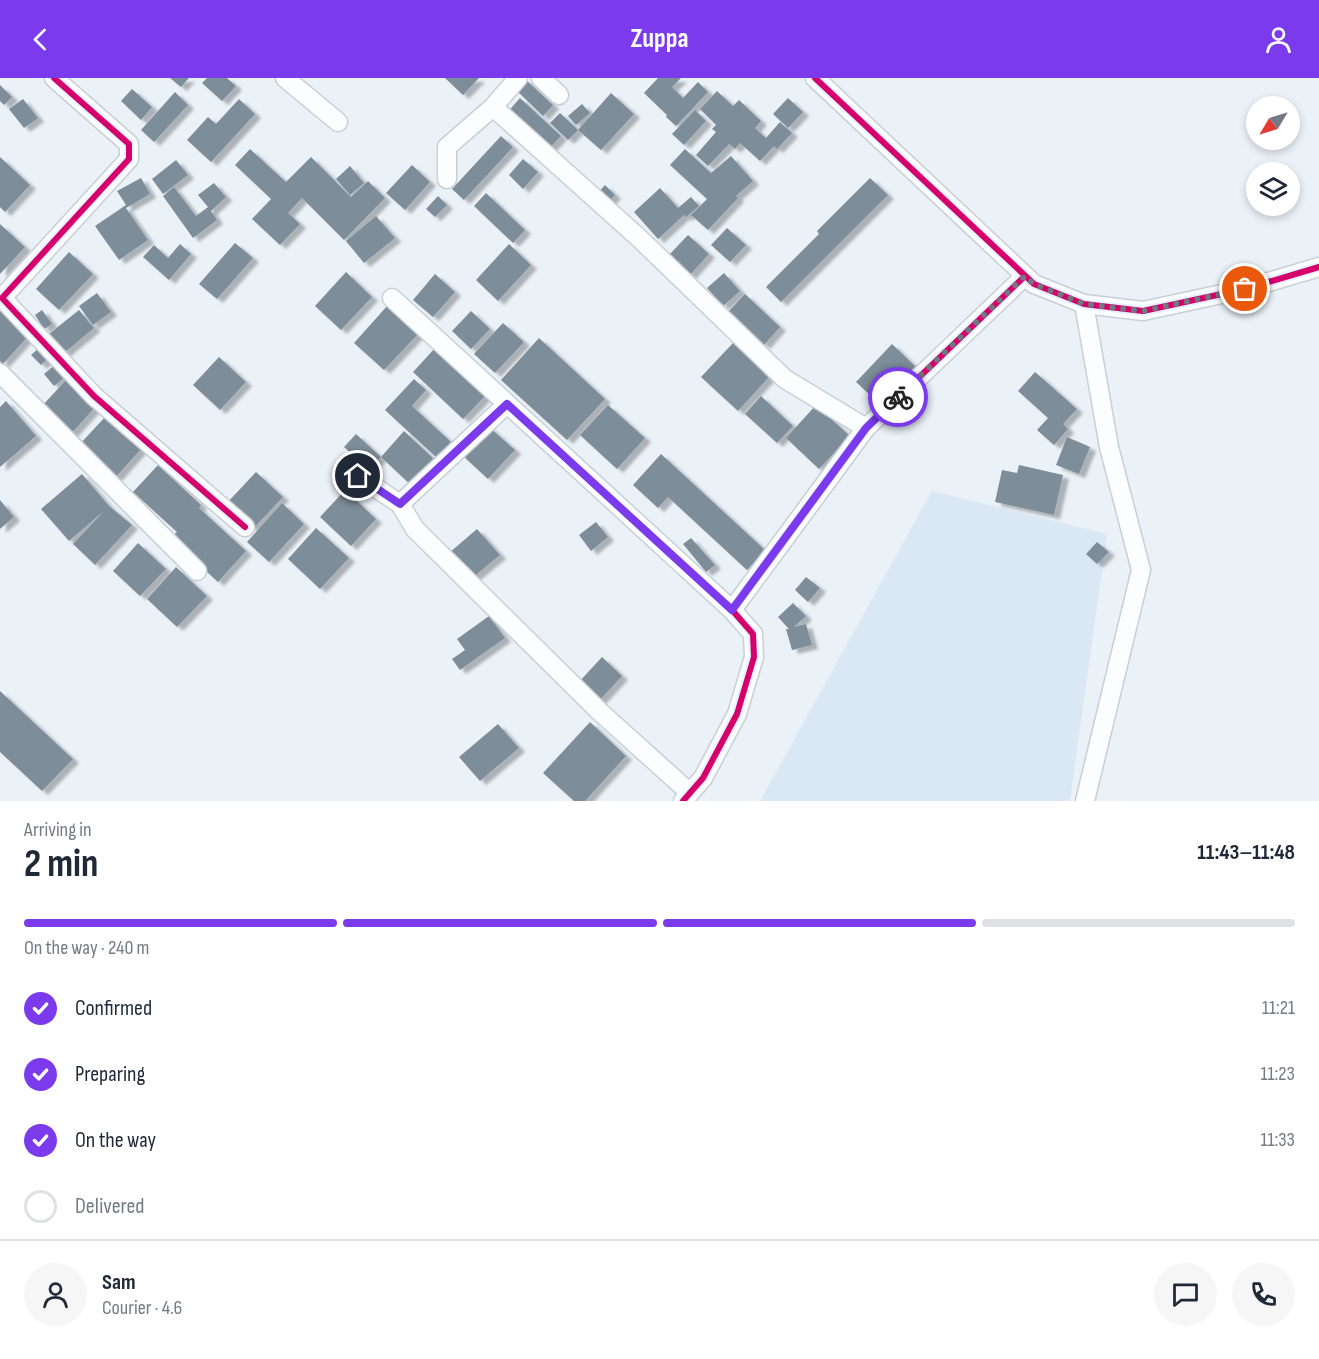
<!DOCTYPE html>
<html lang="en">
<head>
<meta charset="utf-8">
<style>
  body { margin:0; font-family:"Sofia Sans Condensed",sans-serif; background:#f6f6f7; color:#1f2937; height:100vh; display:flex; flex-direction:column; font-size:22px; white-space:nowrap }
  * { box-sizing:border-box; margin:0 }
  p { font-size:20px; color:#747a83 }
  .icon { flex:none; width:33px; height:33px; fill:none; stroke:currentColor; stroke-width:2; stroke-linecap:round; stroke-linejoin:round }
  .map { position:relative; height:723px; overflow:hidden }
  .sheet { display:flex; flex-direction:column; background:#fff; flex:1 }
  .sheet>* { flex:none }
  .needle { width:39px; rotate:232deg }
  .tools { position:absolute; left:1246px; top:18px; display:grid; gap:12px }
  .tools a { display:grid; place-items:center; width:54px; height:54px; border-radius:50%; background:#fff; box-shadow:0 3px 9px #0003; font-size:30px }
  .pin { position:absolute; display:grid; place-items:center; width:51px; height:51px; color:#fff; margin:-26px; border:3px solid #fff; border-radius:50%; box-shadow:0 2px 6px #0007 }
  .courier { position:absolute; display:grid; place-items:center; width:60px; height:60px; margin:-30px; border:4px solid #7c3aed; border-radius:50%; background:#fff; color:#222; box-shadow:0 2px 8px #0007 }
  .summary em { font-style:normal; font-weight:700 }
  .summary div { display:flex; flex-direction:column-reverse }
  .summary { display:flex; align-items:center; justify-content:space-between; height:102px; padding:0 24px }
  h1 { font-size:39px; font-weight:700; line-height:45px }
  .bar { display:grid; grid-template-columns:repeat(4,1fr); gap:9px 6px; align-content:center; height:72px; padding:0 24px }
  .bar i { height:8px; border-radius:4px; background:#e0e1e3 }
  .bar .active { background:#7c3aed }
  .bar p { grid-column:span 4 }
  .line { display:flex; align-items:center; gap:15px; padding:0 24px; border-top:2px solid #e0e1e3 }
  .line div { flex:1 }
  .round { display:grid; place-items:center; flex:none; width:63px; height:63px; border-radius:32px; background:#f6f6f7 }
  ol { padding:0 24px; list-style:none }
  li { display:flex; align-items:center; gap:18px; height:66px }
  li p { margin-inline-start:auto }
  li .icon { padding:6px; border-radius:50%; background:#7c3aed; color:#fff; stroke-width:4 }
  li:last-child { color:#747a83 }
  li i { width:33px; height:33px; border:3px solid #e0e1e3; border-radius:50% }
  header { display:flex; justify-content:space-between; align-items:center; height:78px; padding:0 24px; background:#7c3aed; color:#fff; font-size:27px; font-weight:700 }
  .map>svg:first-child { display:block }
  .built { fill:#dae8f5 }
  .building { fill:#7d8d99; filter:url(#shadow) }
  .lines { fill:none; stroke-linecap:round; stroke-linejoin:round }
  .street-casing { stroke:#c8cfd5; stroke-width:21 }
  .street { stroke:#fcfdfe; stroke-width:18 }
  .cycleway-casing { stroke:#e5f1fc; stroke-width:10 }
  .cycleway { stroke:#d6006c; stroke-width:6 }
  .done { stroke:#71797f; stroke-width:6; stroke-dasharray:0 10.8 }
  .route { stroke:#7c3aed; stroke-width:8 }
</style>
</head>
<body>
<header><svg class="icon" aria-label="back" viewBox="0 0 24 24"><path d="M15 5l-7 7 7 7"/></svg>Zuppa<svg class="icon" aria-label="person" viewBox="0 0 24 24"><circle cx="12" cy="8" r="4"/><path d="M4 21q1-7 8-7t8 7"/></svg></header>
<div class="map">
<svg width="1319" height="723" viewBox="0 0 1319 723">
  <defs>
    <filter id="shadow"><feDropShadow dx="6" dy="4" stdDeviation="1.5" flood-color="#0004"/></filter>
  </defs>
  <rect width="100%" height="100%" fill="#eaf1f7"/>
  <path class="built" d="M932 413 1107 456 1070 723H760Z"/>
  <g class="building">
    <path d="M170 0H189L181 9Z"/>
    <path d="M207 0H227L236 8 222 23 202 5Z"/>
    <path d="M445 0H479L463 17Z"/>
    <path d="M658 0H681L672 9 683 20 698 4 708 14 676 48 666 39 667 37 644 15Z"/>
    <path d="M525 1 553 27 543 38 515 11Z"/>
    <path d="M0 7 12 19 4 27 0 23Z"/>
    <path d="M132 11 152 29 141 42 121 23Z"/>
    <path d="M717 13 733 28 739 22 761 43 755 50 766 60 780 44 792 55 777 71 774 68 760 83 740 65 735 71 729 66 708 88 696 77 716 54 712 51 716 47 700 31Z"/>
    <path d="M175 14 188 27 154 64 141 52Z"/>
    <path d="M611 15 634 36 601 72 578 52Z"/>
    <path d="M520 20 561 58 546 74 505 37Z"/>
    <path d="M788 20 803 34 788 50 773 36Z"/>
    <path d="M23 21 38 40 24 50 9 31Z"/>
    <path d="M239 21 255 36 211 84 187 62 208 39 216 46Z"/>
    <path d="M582 26 590 35 576 47 568 38Z"/>
    <path d="M695 32 706 43 684 67 672 56Z"/>
    <path d="M560 35 578 52 568 62 550 45Z"/>
    <path d="M501 58 513 69 464 122 452 111Z"/>
    <path d="M250 71 286 104 311 79 351 119 368 103 385 120 344 162 302 120 288 135 300 146 280 167 252 141 271 121 235 87Z"/>
    <path d="M685 71 711 95 731 78 753 103 736 118 738 120 708 152 691 137 707 121 670 87Z"/>
    <path d="M0 79 30 107 5 134 0 129Z"/>
    <path d="M523 81 538 94 523 111 509 97Z"/>
    <path d="M176 82 188 97 163 116 152 101Z"/>
    <path d="M412 87 430 104 405 132 386 115Z"/>
    <path d="M350 88 364 105 350 117 336 101Z"/>
    <path d="M141 100 150 116 126 130 148 162 119 182 95 148 126 127 117 113Z"/>
    <path d="M870 100 888 117 781 224 766 209 819 156 817 153Z"/>
    <path d="M214 105 226 119 211 133 217 142 193 160 163 118 174 109 196 138 208 129 198 117Z"/>
    <path d="M605 107 615 117 606 127 595 118Z"/>
    <path d="M660 110 678 130 691 119 699 128 686 139 684 137 658 161 634 134Z"/>
    <path d="M486 115 525 152 513 165 474 128Z"/>
    <path d="M438 118 447 127 435 139 426 131Z"/>
    <path d="M376 138 395 160 364 185 346 163Z"/>
    <path d="M0 146 25 169 0 196Z"/>
    <path d="M727 150 746 167 730 184 711 167Z"/>
    <path d="M688 157 709 176 690 197 669 177Z"/>
    <path d="M235 165 253 180 217 221 199 206Z"/>
    <path d="M180 166 191 176 169 202 143 179 154 167 168 180Z"/>
    <path d="M509 166 531 187 498 223 476 202Z"/>
    <path d="M69 174 93 196 59 232 36 211Z"/>
    <path d="M346 194 372 219 341 252 315 228Z"/>
    <path d="M724 195 740 213 723 228 707 210Z"/>
    <path d="M435 196 455 214 433 239 413 222Z"/>
    <path d="M97 215 111 234 93 247 79 228Z"/>
    <path d="M745 216 780 249 764 267 728 234Z"/>
    <path d="M0 226 31 255 3 286 0 283Z"/>
    <path d="M388 227 419 255 384 292 354 265Z"/>
    <path d="M42 232 52 246 44 251 35 237Z"/>
    <path d="M79 232 94 250 64 275 49 256Z"/>
    <path d="M471 233 490 251 471 271 452 253Z"/>
    <path d="M503 245 524 264 495 295 474 276Z"/>
    <path d="M539 260 605 321 567 362 501 302Z"/>
    <path d="M733 265 769 299 738 333 701 299Z"/>
    <path d="M892 266 918 291 883 329 856 304Z"/>
    <path d="M40 269 49 279 41 287 31 277Z"/>
    <path d="M436 269 487 316 463 341 413 294Z"/>
    <path d="M219 279 246 304 220 332 193 307Z"/>
    <path d="M56 286 66 298 54 308 44 296Z"/>
    <path d="M1035 294 1077 331 1063 346 1068 351 1054 367 1037 352 1048 340 1018 313Z"/>
    <path d="M67 301 96 328 71 356 42 328Z"/>
    <path d="M414 301 426 312 412 328 451 364 437 380 385 332Z"/>
    <path d="M761 318 793 348 777 365 745 336Z"/>
    <path d="M6 323 36 358 0 389V329Z"/>
    <path d="M608 327 645 360 617 391 580 357Z"/>
    <path d="M816 327 850 358 819 391 786 360Z"/>
    <path d="M106 338 141 371 115 400 79 367Z"/>
    <path d="M488 348 515 372 488 401 462 377Z"/>
    <path d="M404 353 436 383 413 409 381 379 369 392 344 369 356 356 381 379Z"/>
    <path d="M1067 359 1090 369 1079 396 1056 387Z"/>
    <path d="M661 376 765 472 747 492 668 419 658 430 633 407Z"/>
    <path d="M158 387 201 427 199 430 246 473 218 504 170 460 177 454 133 414Z"/>
    <path d="M1019 387 1063 397 1054 437 995 424 1002 392 1017 395Z"/>
    <path d="M256 394 283 419 253 451 226 426Z"/>
    <path d="M82 396 109 428 132 447 95 487 73 466 104 433 69 463 41 431Z"/>
    <path d="M345 412 376 441 351 468 320 439Z"/>
    <path d="M0 422 14 439 0 451Z"/>
    <path d="M282 425 304 446 269 484 247 464Z"/>
    <path d="M596 444 608 459 591 473 579 457Z"/>
    <path d="M316 450 349 480 320 511 288 481Z"/>
    <path d="M477 451 500 477 471 501 449 475Z"/>
    <path d="M691 460 715 487 706 494 683 466Z"/>
    <path d="M1097 464 1109 474 1097 486 1086 476Z"/>
    <path d="M138 465 166 491 140 518 113 493Z"/>
    <path d="M176 489 207 518 177 549 147 521Z"/>
    <path d="M806 499 820 510 808 524 795 512Z"/>
    <path d="M793 525 806 538 794 549 806 546 812 567 792 572 786 551H789L778 539Z"/>
    <path d="M489 538 505 560 460 592 452 581 465 572 457 561Z"/>
    <path d="M602 579 622 598 599 623 579 604Z"/>
    <path d="M0 613 73 681 42 713 0 674Z"/>
    <path d="M590 644 626 678 585 723H574L543 695Z"/>
    <path d="M498 646 519 670 480 703 459 679Z"/>
  </g>
  <g class="lines">
    <g class="street-casing">
      <g id="street">
        <path d="M54 0 129 66V81L2 220 94 318 245 449"/>
        <path d="M285 0 338 44"/>
        <path d="M541 0 559 17"/>
        <path d="M815 0 1034 206 1084 226 1143 233 1245 211 1319 189"/>
        <path d="M493 29 639 160 785 301 866 350"/>
        <path d="M447 101V69L493 29 518 0"/>
        <path d="M392 220 732 532"/>
        <path d="M1084 226 1109 369 1141 492 1085 723"/>
        <path d="M0 295 197 493"/>
        <path d="M358 398 400 426 415 451 599 633 690 715"/>
        <path d="M400 426 507 326"/>
        <path d="M683 723 703 700 737 636 754 579 753 556 732 532 866 350 1025 198"/>
      </g>
    </g>
    <use href="#street" class="street"/>
    <g class="cycleway-casing">
      <g id="cycleway">
        <path d="M54 0 129 66V81L2 220 94 318 245 449"/>
        <path d="M815 0 1034 206 1084 226 1143 233 1245 211 1319 189"/>
        <path d="M683 723 703 700 737 636 754 579 753 556 732 532 866 350 1025 198"/>
      </g>
    </g>
    <use href="#cycleway" class="cycleway"/>
  </g>
  <g class="lines">
    <path class="done" d="M898 319 1025 198 1034 206 1084 226 1143 233 1245 211"/>
    <path class="route" d="M358 398 400 426 507 326 732 532 866 350 898 319"/>
  </g>
</svg>
<div class="tools">
<a><svg class="needle" viewBox="-14 -14 28 28"><path d="M0-13l5 13h-10z" fill="#e53935"/><path d="M0 13l5-13h-10z" fill="#747a83"/></svg></a>
<a><svg class="icon" aria-label="layers" viewBox="0 0 24 24"><path d="M12 4l9 5-9 5-9-5zM3 14l9 5 9-5"/></svg></a>
</div>
<div class="pin" style="left:1245px;top:211px;background:#ea580c"><svg class="icon" aria-label="bag" viewBox="0 0 24 24"><path d="M5 8h14l-1 12H6zM9 8a3 3 0 0 1 6 0"/></svg></div>
<div class="pin" style="left:358px;top:398px;background:#1f2937"><svg class="icon" aria-label="home" viewBox="0 0 24 24"><path d="M3 11l9-7 9 7M6 9v11h12V9"/></svg></div>
<div class="courier" style="left:898px;top:319px"><svg class="icon" aria-label="bike" viewBox="0 0 24 24"><circle cx="6" cy="16" r="4"/><circle cx="18" cy="16" r="4"/><path d="M6 16l4-8h5l3 8M10 8l3 8H6M13 5h3"/></svg></div>
</div>
<section class="sheet">
<div class="summary"><div><h1>2 min</h1><p>Arriving in</p></div><em>11:43–11:48</em></div>
<div class="bar"><i class="active"></i><i class="active"></i><i class="active"></i><i></i><p>On the way · 240 m</p></div>
<ol>
<li><svg class="icon" aria-label="check" viewBox="0 0 24 24"><path d="M5 12l5 5 9-10"/></svg>Confirmed<p>11:21</p></li>
<li><svg class="icon" aria-label="check" viewBox="0 0 24 24"><path d="M5 12l5 5 9-10"/></svg>Preparing<p>11:23</p></li>
<li><svg class="icon" aria-label="check" viewBox="0 0 24 24"><path d="M5 12l5 5 9-10"/></svg>On the way<p>11:33</p></li>
<li><i></i>Delivered</li>
</ol>
<div class="line" style="height:108px"><a class="round"><svg class="icon" aria-label="person" viewBox="0 0 24 24"><circle cx="12" cy="8" r="4"/><path d="M4 21q1-7 8-7t8 7"/></svg></a><div><b>Sam</b><p>Courier · 4.6</p></div><a class="round"><svg class="icon" aria-label="chat" viewBox="0 0 24 24"><path d="M4 5h16v11H9l-5 4z"/></svg></a><a class="round"><svg class="icon" aria-label="phone" viewBox="0 0 24 24"><path d="M5 4h4l2 5-3 2q2 4 5 5l2-3 5 2v4C11 20 4 13 5 4z"/></svg></a></div>
</section>
</body>
</html>
